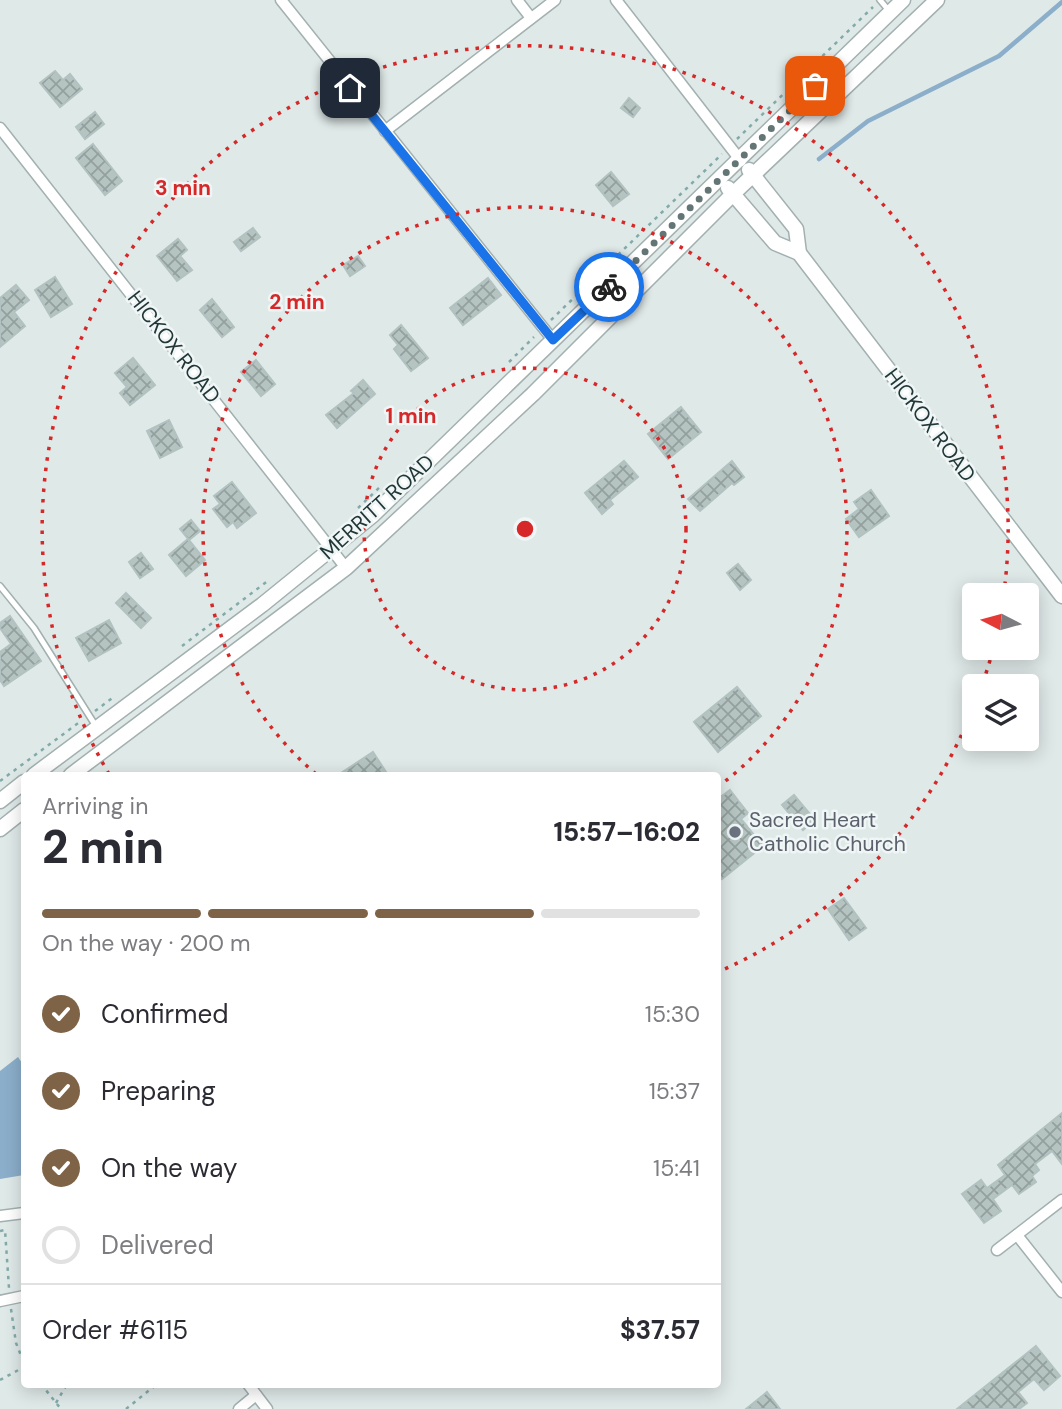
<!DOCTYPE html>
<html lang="en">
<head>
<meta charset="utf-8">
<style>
  body { margin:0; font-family:"DM Sans",sans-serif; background:#f2f2f3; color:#2b2b33; height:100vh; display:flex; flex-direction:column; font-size:26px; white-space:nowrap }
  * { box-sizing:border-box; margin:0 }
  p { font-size:23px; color:#7c7c81 }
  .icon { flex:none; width:38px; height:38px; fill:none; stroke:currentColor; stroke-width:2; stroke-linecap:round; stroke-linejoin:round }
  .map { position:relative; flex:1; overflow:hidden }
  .side { position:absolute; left:21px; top:772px; width:700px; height:616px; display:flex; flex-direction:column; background:#fff; border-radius:7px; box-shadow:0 4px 18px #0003 }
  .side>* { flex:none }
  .needle { width:46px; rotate:276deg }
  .tools { position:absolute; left:962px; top:583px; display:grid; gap:14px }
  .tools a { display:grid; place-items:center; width:77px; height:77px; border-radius:7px; background:#fff; box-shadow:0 4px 18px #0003; font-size:35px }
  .pin { position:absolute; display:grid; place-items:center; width:60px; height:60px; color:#fff; margin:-30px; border-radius:14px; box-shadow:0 4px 10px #0006 }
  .courier { position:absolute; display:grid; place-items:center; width:70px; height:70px; margin:-35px; border:5px solid #1a73e8; border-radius:50%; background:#fff; color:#222; box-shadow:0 2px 9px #0007 }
  .headline em { font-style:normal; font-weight:800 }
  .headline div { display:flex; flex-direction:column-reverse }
  .headline { display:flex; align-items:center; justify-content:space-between; height:119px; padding:0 21px }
  h1 { font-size:46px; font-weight:800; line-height:52px }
  .bar { display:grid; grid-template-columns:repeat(4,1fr); gap:10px 7px; align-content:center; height:84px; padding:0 21px }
  .bar i { height:9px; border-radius:5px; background:#e1e1e2 }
  .bar .active { background:#7f6347 }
  .bar p { grid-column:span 4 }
  .line { display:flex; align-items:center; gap:18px; padding:0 21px; border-top:2px solid #e1e1e2 }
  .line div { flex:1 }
  ol { padding:0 21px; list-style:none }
  li { display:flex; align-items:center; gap:21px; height:77px }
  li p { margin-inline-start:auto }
  li .icon { padding:7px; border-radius:50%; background:#7f6347; color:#fff; stroke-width:4 }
  li:last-child { color:#7c7c81 }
  li i { width:38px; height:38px; border:4px solid #e1e1e2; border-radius:50% }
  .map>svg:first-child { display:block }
  .water { fill:#8baeca }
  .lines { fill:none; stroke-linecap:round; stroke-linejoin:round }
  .stream { stroke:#8baeca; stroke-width:4.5 }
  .building { fill:url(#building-cross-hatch); stroke:#b2c2c0; stroke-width:2 }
  .service-casing { stroke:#a3b0b0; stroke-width:8 }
  .minor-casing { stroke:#a3b0b0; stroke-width:13 }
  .tertiary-casing { stroke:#a3b0b0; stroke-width:17 }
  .path { stroke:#82aaa9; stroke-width:2.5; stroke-dasharray:3.5 5; stroke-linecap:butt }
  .service { stroke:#fff; stroke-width:5 }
  .minor { stroke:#fff; stroke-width:10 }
  .tertiary { stroke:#fff; stroke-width:14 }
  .done { stroke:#647576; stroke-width:7; stroke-dasharray:0 12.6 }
  .route { stroke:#1a73e8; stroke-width:9 }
  .ring { fill:none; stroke:#d62828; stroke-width:3.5; stroke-dasharray:3.5 7 }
  .worship-dot { fill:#6b7280; stroke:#eff6f5; stroke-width:2.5 }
  .labels { text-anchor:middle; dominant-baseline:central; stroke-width:5; stroke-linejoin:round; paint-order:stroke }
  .street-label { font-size:21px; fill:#223738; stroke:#eff6f5 }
  .worship-label { font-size:21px; fill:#5b616d; stroke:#eff6f5; text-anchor:start }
  .centre { fill:#d62828; stroke:#eff6f5; stroke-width:3.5 }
  .ring-label { font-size:21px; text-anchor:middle; font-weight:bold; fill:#d62828; stroke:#eff6f5; stroke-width:5; stroke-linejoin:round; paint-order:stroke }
</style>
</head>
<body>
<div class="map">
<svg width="1062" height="1409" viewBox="0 0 1062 1409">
  <defs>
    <pattern id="building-cross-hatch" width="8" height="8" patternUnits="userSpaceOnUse" patternTransform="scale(1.75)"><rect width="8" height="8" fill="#b5c4c1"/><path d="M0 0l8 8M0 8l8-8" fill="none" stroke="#93a09e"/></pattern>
  </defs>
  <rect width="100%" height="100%" fill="#dfe9e8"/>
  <path class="water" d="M18 1057 24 1066V1175L0 1179V1071Z"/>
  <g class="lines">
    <path class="stream" d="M819 159 868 121 999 56 1062 2"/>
  </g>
  <g class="building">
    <path d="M55 71 63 80 70 74 82 89 60 107 40 83Z"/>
    <path d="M629 98 640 108 633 117 621 108Z"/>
    <path d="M95 112 104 124 85 139 76 127Z"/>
    <path d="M93 144 122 181 105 195 76 158Z"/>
    <path d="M611 172 629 194 613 206 596 185Z"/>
    <path d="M253 228 260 237 241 251 234 242Z"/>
    <path d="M178 239 187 250 180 256 192 270 177 281 157 256Z"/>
    <path d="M358 256 365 266 350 276 343 265Z"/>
    <path d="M55 277 72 304 51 317 35 290Z"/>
    <path d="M488 278 501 295 463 325 450 308Z"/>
    <path d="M16 285 29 300 14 312 25 326 0 347V298Z"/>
    <path d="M212 299 234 327 222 337 200 310Z"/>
    <path d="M401 325 428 358 411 371 394 349 398 345 390 335Z"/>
    <path d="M133 358 155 385 130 405 120 393 127 387 115 373Z"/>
    <path d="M256 360 275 384 261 396 241 372Z"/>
    <path d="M363 380 375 394 337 428 326 415 354 393 351 391Z"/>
    <path d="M681 407 701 432 668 459 648 434Z"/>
    <path d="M169 420 182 447 160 458 147 431Z"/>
    <path d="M624 461 638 477 610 500 613 504 602 514 585 493Z"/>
    <path d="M732 461 744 477 734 485 732 483 700 511 688 499Z"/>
    <path d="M232 482 256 513 237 528 233 522 227 527 213 509 220 504 214 496Z"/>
    <path d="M871 490 889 516 859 537 846 519 859 509 854 502Z"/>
    <path d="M191 520 200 531 189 540 180 529Z"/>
    <path d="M188 539 205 560 186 576 169 555Z"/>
    <path d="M141 553 153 569 140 578 129 562Z"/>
    <path d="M738 564 751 580 740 590 727 573Z"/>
    <path d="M126 593 151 618 141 628 116 603Z"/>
    <path d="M10 616 41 661 4 686 0 680V652L11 644 0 628V623Z"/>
    <path d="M109 620 121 643 89 661 76 638Z"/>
    <path d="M737 687 761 716 718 752 694 722Z"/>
    <path d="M373 752 388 775H338Z"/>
    <path d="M730 790 748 813 741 819 763 846 722 879 718 873V799Z"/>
    <path d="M794 795 815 820 803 830 782 805Z"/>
    <path d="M844 898 866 928 849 940 828 909Z"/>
    <path d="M1062 1113V1164L1052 1151 1035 1164 1039 1170 1032 1176 1036 1182 1019 1194 1012 1185 993 1199 1001 1211 984 1223 962 1194 981 1180 987 1188 1005 1175 998 1165Z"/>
    <path d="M1036 1346 1060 1376 1044 1390 1034 1379 1018 1392 1027 1403 1019 1409H957Z"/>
    <path d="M767 1392 780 1409H746Z"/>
  </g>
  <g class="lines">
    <g class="service-casing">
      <g id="service">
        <path d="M880 0 890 12"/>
        <path d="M0 586 34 628 97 728"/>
      </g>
    </g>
    <g class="minor-casing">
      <g id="minor">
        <path d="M281 0 553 340"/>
        <path d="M517 0 531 18"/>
        <path d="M616 0 741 161"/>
        <path d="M0 128 346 568"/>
        <path d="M385 131 555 0"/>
        <path d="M0 1216 24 1213"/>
        <path d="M1017 1235 1062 1292"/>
        <path d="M997 1250 1062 1200"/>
        <path d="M0 1301 24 1296"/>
        <path d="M248 1384 267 1409"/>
        <path d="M239 1409 256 1395"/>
      </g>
    </g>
    <g class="tertiary-casing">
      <g id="tertiary">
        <path d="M749 170 796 229 799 253"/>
        <path d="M728 188 775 243 799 253 1062 596"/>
        <path d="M34 775 262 605 373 515 903 0"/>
        <path d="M71 775 346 568 533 394 733 194 937 0"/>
        <path d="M0 801 24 782"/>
        <path d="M0 829 24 810"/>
      </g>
    </g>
    <g class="path">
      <path d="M737 139 873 7"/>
      <path d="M551 320 722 154"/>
      <path d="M509 362 534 337"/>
      <path d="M358 508 381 486"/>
      <path d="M182 646 269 580"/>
      <path d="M95 711 115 696"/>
      <path d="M0 781 81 721"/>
      <path d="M0 1231 5 1230 9 1288"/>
      <path d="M11 1309 16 1343 24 1363"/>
      <path d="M0 1380 24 1367"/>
      <path d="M41 1384 61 1409"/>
      <path d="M56 1403 67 1384"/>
      <path d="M126 1409 157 1384"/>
    </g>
    <use href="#service" class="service"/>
    <use href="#minor" class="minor"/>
    <use href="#tertiary" class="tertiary"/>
  </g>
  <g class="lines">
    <path class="done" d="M609 287 815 86"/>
    <path class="route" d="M350 88 553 340 609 287"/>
  </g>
  <g class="ring">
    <circle cx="525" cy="529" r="161"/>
    <path d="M316 774A322 322 0 1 1 719 786"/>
    <path d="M993 650A483 483 0 0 1 983 682M974 706A483 483 0 0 1 718 972M109 774A483 483 0 1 1 1004 592"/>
  </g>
  <circle class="worship-dot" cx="735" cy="832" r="7"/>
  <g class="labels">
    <g class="street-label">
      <text transform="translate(174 347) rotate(52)">HICKOX ROAD</text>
      <text transform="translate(930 425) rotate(53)">HICKOX ROAD</text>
      <text transform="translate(377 507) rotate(-42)">MERRITT ROAD</text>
    </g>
    <g class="worship-label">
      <text x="749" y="820">Sacred Heart<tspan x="749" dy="24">Catholic Church</tspan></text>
    </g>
  </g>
  <circle cx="525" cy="529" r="10" class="centre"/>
  <g class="ring-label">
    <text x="183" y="195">3 min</text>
    <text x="297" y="309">2 min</text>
    <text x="411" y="423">1 min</text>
  </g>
</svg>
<div class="tools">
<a><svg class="needle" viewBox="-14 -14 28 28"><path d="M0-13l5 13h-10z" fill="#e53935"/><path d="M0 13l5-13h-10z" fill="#7c7c81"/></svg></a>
<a><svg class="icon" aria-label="layers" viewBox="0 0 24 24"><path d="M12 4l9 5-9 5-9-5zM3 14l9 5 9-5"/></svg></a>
</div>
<div class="pin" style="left:815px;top:86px;background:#ea580c"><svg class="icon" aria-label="bag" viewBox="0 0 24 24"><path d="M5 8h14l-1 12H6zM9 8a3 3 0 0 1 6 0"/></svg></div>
<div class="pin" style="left:350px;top:88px;background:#1f2937"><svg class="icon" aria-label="home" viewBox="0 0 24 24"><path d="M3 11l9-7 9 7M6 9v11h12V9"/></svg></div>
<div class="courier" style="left:609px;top:287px"><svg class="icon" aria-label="bike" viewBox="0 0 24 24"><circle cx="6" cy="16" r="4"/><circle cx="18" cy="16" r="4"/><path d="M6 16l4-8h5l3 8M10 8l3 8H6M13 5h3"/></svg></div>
<section class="side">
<div class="headline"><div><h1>2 min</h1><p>Arriving in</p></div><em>15:57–16:02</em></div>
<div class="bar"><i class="active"></i><i class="active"></i><i class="active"></i><i></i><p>On the way · 200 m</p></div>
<ol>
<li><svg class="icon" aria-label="check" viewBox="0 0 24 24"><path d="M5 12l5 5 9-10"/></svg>Confirmed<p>15:30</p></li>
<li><svg class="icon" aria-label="check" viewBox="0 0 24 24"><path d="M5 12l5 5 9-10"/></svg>Preparing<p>15:37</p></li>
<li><svg class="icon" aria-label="check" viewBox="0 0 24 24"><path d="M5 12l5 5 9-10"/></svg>On the way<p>15:41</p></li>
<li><i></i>Delivered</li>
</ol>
<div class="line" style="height:91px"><div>Order #6115</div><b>$37.57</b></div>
</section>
</div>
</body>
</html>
